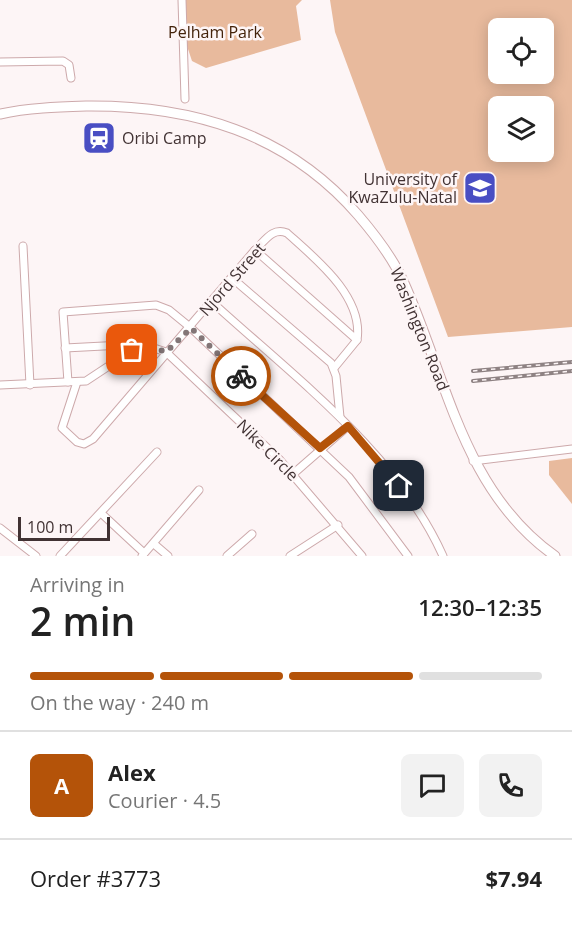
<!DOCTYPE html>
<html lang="en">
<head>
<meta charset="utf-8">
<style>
  body { margin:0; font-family:"Open Sans",sans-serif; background:#f2f2f2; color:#222; height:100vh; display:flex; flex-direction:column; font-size:22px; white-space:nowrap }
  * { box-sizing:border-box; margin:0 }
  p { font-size:20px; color:#767676 }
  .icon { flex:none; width:33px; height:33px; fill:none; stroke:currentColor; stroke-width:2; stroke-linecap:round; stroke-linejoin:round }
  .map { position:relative; height:556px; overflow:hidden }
  .panel { display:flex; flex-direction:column; background:#fff; flex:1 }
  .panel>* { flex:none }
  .buttons { position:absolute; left:488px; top:18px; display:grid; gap:12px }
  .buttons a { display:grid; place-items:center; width:66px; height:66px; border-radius:9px; background:#fff; box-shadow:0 3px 15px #0003; font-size:30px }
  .scale { position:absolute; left:18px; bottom:15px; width:92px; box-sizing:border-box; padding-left:6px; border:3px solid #413233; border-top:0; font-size:16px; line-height:21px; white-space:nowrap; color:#413233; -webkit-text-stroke:4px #fdf5f6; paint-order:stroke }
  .pin { position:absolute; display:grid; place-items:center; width:51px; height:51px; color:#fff; margin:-26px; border-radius:12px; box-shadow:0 3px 9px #0006 }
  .courier { position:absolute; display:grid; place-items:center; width:60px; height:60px; margin:-30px; border:4px solid #b45309; border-radius:50%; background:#fff; color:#222; box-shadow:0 2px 8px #0007 }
  .head em { font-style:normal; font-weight:600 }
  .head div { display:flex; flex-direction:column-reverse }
  .head { display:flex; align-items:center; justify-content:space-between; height:102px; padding:0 30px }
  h1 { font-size:39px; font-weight:600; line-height:45px }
  .bar { display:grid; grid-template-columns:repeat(4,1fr); gap:9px 6px; align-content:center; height:72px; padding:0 30px }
  .bar i { height:8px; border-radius:4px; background:#e0e0e0 }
  .bar .selected { background:#b45309 }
  .bar p { grid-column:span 4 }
  .line { display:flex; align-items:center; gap:15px; padding:0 30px; border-top:2px solid #e0e0e0 }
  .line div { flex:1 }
  .round { display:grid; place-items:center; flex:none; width:63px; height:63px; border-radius:9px; background:#f2f2f2 }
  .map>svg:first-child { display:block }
  .green { fill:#e8ba9d; fill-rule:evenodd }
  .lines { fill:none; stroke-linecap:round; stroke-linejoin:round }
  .minor-casing { stroke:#cda9ab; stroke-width:9 }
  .secondary-casing { stroke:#cda9ab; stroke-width:11 }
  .minor { stroke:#fff; stroke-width:7 }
  .secondary { stroke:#fff; stroke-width:9 }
  .rail-casing { stroke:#8e8283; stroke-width:4 }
  .rail { stroke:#fdf5f6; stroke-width:1.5; stroke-dasharray:4.5; stroke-linecap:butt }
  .done { stroke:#837677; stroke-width:6; stroke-dasharray:0 10.8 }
  .route { stroke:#b45309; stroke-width:8 }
  .labels { text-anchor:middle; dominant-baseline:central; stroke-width:5; stroke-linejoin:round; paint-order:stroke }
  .park-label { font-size:16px; fill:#44230b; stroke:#fdf5f6 }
  .poi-label { font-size:16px; fill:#413233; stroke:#fdf5f6; text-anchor:start }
  .street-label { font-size:16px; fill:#413233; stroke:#fdf5f6 }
</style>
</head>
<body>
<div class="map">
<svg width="572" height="556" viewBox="0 0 572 556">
  <rect width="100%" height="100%" fill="#fdf5f6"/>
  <g class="green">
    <path d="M179 0H302L296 6 301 40 206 68 192 61 180 25Z"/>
    <path d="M330 0H572V327L448 337 335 32ZM498 28H543V74H498ZM543 106V152H498V106Z"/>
    <path d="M572 458V504L549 475V461Z"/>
  </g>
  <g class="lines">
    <g class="minor-casing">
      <g id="minor">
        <path d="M182 0 185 99"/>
        <path d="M0 62 63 61 69 65 71 78"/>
        <path d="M23 246 30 385"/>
        <path d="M255 250 357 340"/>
        <path d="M232 278 331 363 336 376 340 417"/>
        <path d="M212 302C293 376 397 453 443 556"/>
        <path d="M65 348 142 344 166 352 279 459 362 556"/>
        <path d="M68 382 63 312 156 305 169 310 191 328 349 477 408 556"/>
        <path d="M77 382 62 428 77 442 84 444 93 439 255 250C265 241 272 227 287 233 316 259 364 297 357 340L334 368"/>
        <path d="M0 385 86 381 142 344"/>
        <path d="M473 461 572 449"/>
        <path d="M293 474 348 426"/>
        <path d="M102 514 144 553"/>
        <path d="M0 528 36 556"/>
        <path d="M154 544 168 556"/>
        <path d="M60 556 157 452"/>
        <path d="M142 556 199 490"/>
        <path d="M227 556 252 534"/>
        <path d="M290 556 338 525"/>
      </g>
    </g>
    <g class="secondary-casing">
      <path id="secondary" d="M0 114C28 108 57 107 86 106 192 105 287 133 358 215 376 236 393 258 404 283 447 379 463 491 555 556"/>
    </g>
    <use href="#minor" class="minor"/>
    <use href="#secondary" class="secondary"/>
    <g class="rail-casing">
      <g id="rail">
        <path d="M473 371 572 362"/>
        <path d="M473 381 572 371"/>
      </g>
    </g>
    <use href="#rail" class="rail"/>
  </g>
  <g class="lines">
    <path class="done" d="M132 350 142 344 166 352 191 328 241 376"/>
    <path class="route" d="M241 376 320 448 348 426 399 486"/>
  </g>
  <defs>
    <g id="station-square" transform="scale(1.725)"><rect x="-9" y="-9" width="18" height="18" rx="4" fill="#494ec3" stroke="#fdf5f6"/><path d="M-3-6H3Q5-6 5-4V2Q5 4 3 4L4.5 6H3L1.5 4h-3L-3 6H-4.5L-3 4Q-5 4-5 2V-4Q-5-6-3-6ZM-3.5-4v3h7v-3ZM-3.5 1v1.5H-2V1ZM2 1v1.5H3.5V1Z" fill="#fff"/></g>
    <g id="university-square" transform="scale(1.725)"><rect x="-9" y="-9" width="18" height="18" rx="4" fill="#494ec3" stroke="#fdf5f6"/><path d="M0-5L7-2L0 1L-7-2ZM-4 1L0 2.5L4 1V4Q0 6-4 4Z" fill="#fff"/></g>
  </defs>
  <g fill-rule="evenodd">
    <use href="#station-square" x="99" y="138"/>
    <use href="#university-square" x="480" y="188"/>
  </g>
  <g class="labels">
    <g class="park-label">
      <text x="215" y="32">Pelham Park</text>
    </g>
    <g class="poi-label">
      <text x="122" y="138">Oribi Camp</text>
      <text x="457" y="179" text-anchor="end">University of<tspan x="457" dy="18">KwaZulu-Natal</tspan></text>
    </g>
    <g class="street-label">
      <text transform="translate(232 279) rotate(-49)">Njord Street</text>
      <text transform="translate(420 329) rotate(68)">Washington Road</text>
      <text transform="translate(268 450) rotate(45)">Nike Circle</text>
    </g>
  </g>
</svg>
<div class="buttons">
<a><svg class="icon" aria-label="locate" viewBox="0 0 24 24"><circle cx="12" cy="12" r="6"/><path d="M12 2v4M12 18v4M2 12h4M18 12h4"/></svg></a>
<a><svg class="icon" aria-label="layers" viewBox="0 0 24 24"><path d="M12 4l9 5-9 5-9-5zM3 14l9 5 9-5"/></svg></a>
</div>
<div class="scale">100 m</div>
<div class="pin" style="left:132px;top:350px;background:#ea580c"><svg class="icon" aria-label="bag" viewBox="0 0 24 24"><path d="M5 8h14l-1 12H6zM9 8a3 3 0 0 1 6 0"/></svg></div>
<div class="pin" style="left:399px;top:486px;background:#1f2937"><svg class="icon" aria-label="home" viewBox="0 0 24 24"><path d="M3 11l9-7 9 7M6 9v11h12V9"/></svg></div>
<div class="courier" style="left:241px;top:376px"><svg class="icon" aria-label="bike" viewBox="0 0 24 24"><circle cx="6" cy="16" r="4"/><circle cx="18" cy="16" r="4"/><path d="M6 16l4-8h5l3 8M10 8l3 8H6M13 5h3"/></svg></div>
</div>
<section class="panel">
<div class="head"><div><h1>2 min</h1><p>Arriving in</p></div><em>12:30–12:35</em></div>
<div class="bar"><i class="selected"></i><i class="selected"></i><i class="selected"></i><i></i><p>On the way · 240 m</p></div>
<div class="line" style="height:108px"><b class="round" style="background:#b45309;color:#fff">A</b><div><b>Alex</b><p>Courier · 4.5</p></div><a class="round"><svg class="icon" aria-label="chat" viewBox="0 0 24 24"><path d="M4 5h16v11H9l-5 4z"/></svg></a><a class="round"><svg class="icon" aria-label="phone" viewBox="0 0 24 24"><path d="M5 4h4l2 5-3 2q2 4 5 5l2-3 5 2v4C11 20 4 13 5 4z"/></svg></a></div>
<div class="line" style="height:78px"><div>Order #3773</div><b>$7.94</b></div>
</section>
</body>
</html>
